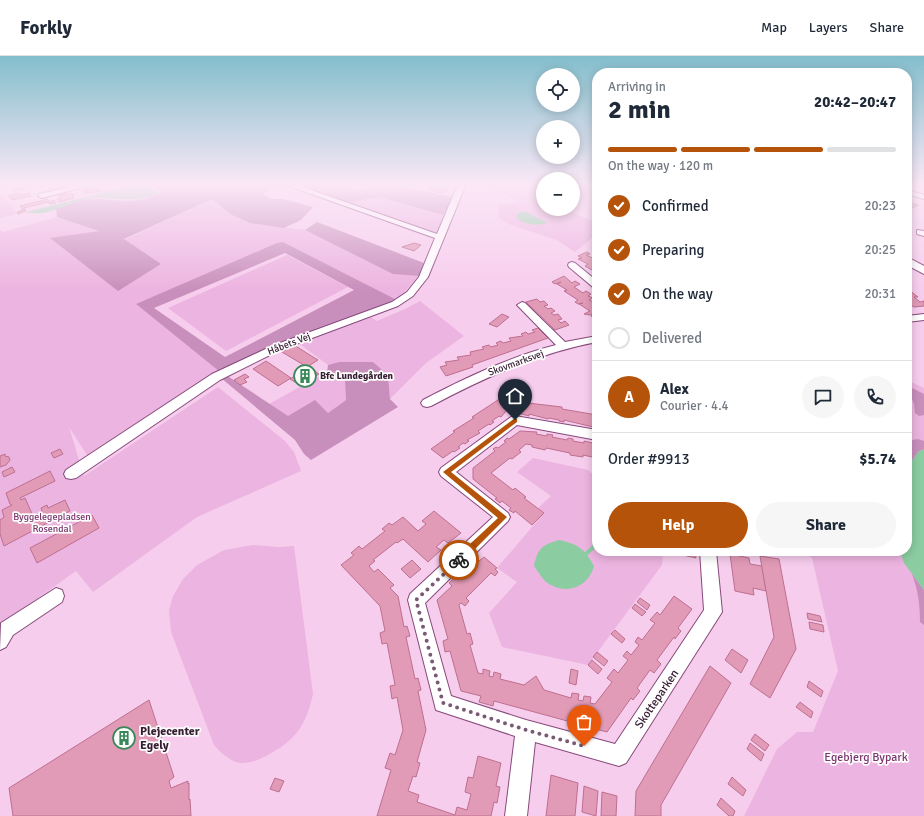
<!DOCTYPE html>
<html lang="en">
<head>
<meta charset="utf-8">
<style>
  body { margin:0; font-family:Signika,sans-serif; background:#f6f6f7; color:#1f2937; height:100vh; display:flex; flex-direction:column; font-size:15px; white-space:nowrap }
  * { box-sizing:border-box; margin:0 }
  p { font-size:13px; color:#747a83 }
  .icon { flex:none; width:22px; height:22px; fill:none; stroke:currentColor; stroke-width:2; stroke-linecap:round; stroke-linejoin:round }
  .map { position:relative; flex:1; overflow:hidden }
  .drawer { position:absolute; left:592px; top:12px; width:320px; height:488px; display:flex; flex-direction:column; background:#fff; border-radius:16px; box-shadow:0 2px 10px #0003 }
  .drawer>* { flex:none }
  .controls { position:absolute; left:536px; top:12px; display:grid; gap:8px }
  .controls a { display:grid; place-items:center; width:44px; height:44px; border-radius:50%; background:#fff; box-shadow:0 2px 10px #0003; font-size:20px }
  .pin { position:absolute; display:grid; place-items:center; width:34px; height:34px; color:#fff; margin:-41px -17px; border-radius:50% 50% 50% 0; rotate:-45deg; box-shadow:0 0 4px #0007 }
  .pin .icon { rotate:45deg }
  .courier { position:absolute; display:grid; place-items:center; width:40px; height:40px; margin:-20px; border:3px solid #b45309; border-radius:50%; background:#fff; color:#222; box-shadow:0 1px 5px #0007 }
  .head em { font-style:normal; font-weight:700 }
  .head div { display:flex; flex-direction:column-reverse }
  .head { display:flex; align-items:center; justify-content:space-between; height:68px; padding:0 16px }
  h1 { font-size:26px; font-weight:700; line-height:30px }
  .bar { display:grid; grid-template-columns:repeat(4,1fr); gap:6px 4px; align-content:center; height:48px; padding:0 16px }
  .bar i { height:5px; border-radius:3px; background:#e0e1e3 }
  .bar .on { background:#b45309 }
  .bar p { grid-column:span 4 }
  .line { display:flex; align-items:center; gap:10px; padding:0 16px; border-top:1px solid #e0e1e3 }
  .line div { flex:1 }
  .round { display:grid; place-items:center; flex:none; width:42px; height:42px; border-radius:21px; background:#f6f6f7 }
  ol { padding:0 16px; list-style:none }
  li { display:flex; align-items:center; gap:12px; height:44px }
  li p { margin-inline-start:auto }
  li .icon { padding:4px; border-radius:50%; background:#b45309; color:#fff; stroke-width:4 }
  li:last-child { color:#747a83 }
  li i { width:22px; height:22px; border:2px solid #e0e1e3; border-radius:50% }
  .button { display:flex; gap:8px; margin-top:auto; padding:8px 16px }
  .button a { flex:1; height:46px; border-radius:24px; background:#b45309; color:#fff; font-size:16px; font-weight:700; line-height:46px; text-align:center }
  .button a+a { background:#f6f6f7; color:#1f2937 }
  header { display:flex; align-items:center; gap:24px; box-sizing:border-box; height:56px; padding:0 20px; background:#fff; border-bottom:1px solid #e0e1e3 }
  header strong { font-size:19px }
  nav { display:flex; gap:22px; margin-inline-start:auto; font-size:14px }
  .map>svg:first-child { display:block }
  .green { fill:#ecb4e0 }
  .forest { fill:#c88fbc; fill-rule:evenodd }
  .water { fill:#8bcda1 }
  .lines { fill:none; stroke-linecap:round; stroke-linejoin:round }
  .stream { stroke:#8bcda1; stroke-width:4 }
  .building { fill:#e29bb7; stroke:#be6f90 }
  .minor-casing { stroke:#86497b; stroke-width:2 }
  .tertiary-casing { stroke:#86497b; stroke-width:2 }
  .minor { fill:#fff; fill-rule:evenodd }
  .tertiary { fill:#fff; fill-rule:evenodd }
  .route { fill:#b45309 }
  .done { stroke:#7a5a73; stroke-width:4; stroke-dasharray:0 7.2 }
  .labels { text-anchor:middle; dominant-baseline:central; stroke-width:3.5; stroke-linejoin:round; paint-order:stroke }
  .street-label { font-size:10px; fill:#361c31; stroke:#fdfdfd }
  .poi-label { font-size:10px; font-weight:bold; fill:#361c31; stroke:#fdfdfd; text-anchor:start }
  .park-label { font-size:10px; fill:#7a356e; stroke:#fdfdfd }
  .near-street-label { font-size:12px; fill:#361c31; stroke:#fdfdfd }
  .near-poi-label { font-size:12px; font-weight:bold; fill:#361c31; stroke:#fdfdfd; text-anchor:start }
  .near-park-label { font-size:12px; fill:#7a356e; stroke:#fdfdfd }
</style>
</head>
<body>
<header>
<strong>Forkly</strong>
<nav><a>Map</a><a>Layers</a><a>Share</a></nav>
</header>
<div class="map">
<svg width="924" height="760" viewBox="0 0 924 760">
  <rect width="100%" height="100%" fill="#f7cded"/>
  <g class="green">
    <path d="M484 128H543V153H562L597 166V178L575 196 557 184 511 169 498 161 499 148 520 146Z"/>
    <path d="M0 129 2 138 17 158 0 162Z"/>
    <path d="M379 141 443 159 437 177 346 147Z"/>
    <path d="M212 143 232 159 250 167 305 174 393 217 419 220 397 244 283 186 136 248 220 316 188 333 87 399 69 371 84 420 218 331 285 385 294 396 301 415 197 461 93 536 76 515 0 569V174L3 176 57 161 100 175 51 182 124 184Z"/>
    <path d="M287 199 348 231 226 295 168 252Z"/>
    <path d="M420 245 464 280 426 307 390 343 388 319 373 306H339L328 309 297 286 370 261 377 265 405 253Z"/>
    <path d="M327 316 345 325 346 344 328 357 288 361 269 348Z"/>
    <path d="M907 324 924 332V760H744L777 693 797 676H813L838 615 812 502 806 498 791 495H907Z"/>
    <path d="M533 402 588 414 597 422V495H663L662 509 588 609 502 591 489 557 517 526 497 512 544 457 538 452 551 440 517 416Z"/>
    <path d="M253 489 278 491 294 490 313 638C306 670 295 685 266 700 259 704 245 709 236 706 228 703 220 696 214 689L171 576 169 554 173 540 183 523 197 509 224 494Z"/>
  </g>
  <g class="forest">
    <path d="M147 128H240L243 129 282 128 262 137 272 143H283L313 151 301 164 284 172 250 167 232 159 212 143 124 183 161 208 118 235 50 182 99 175 57 161 56 153C65 150 74 146 83 144 108 140 139 153 161 135Z"/>
    <path d="M295 128H346L357 135 382 128H389L452 141 443 159 379 141 346 147Z"/>
    <path d="M317 166 424 207 419 220 393 218 305 174Z"/>
    <path d="M283 186 397 244 220 316 136 248 277 187ZM285 197 354 234 225 301 154 252Z"/>
    <path d="M339 306H373L388 319 390 343 398 351 311 404 304 398 295 384 221 322 226 319 288 360 315 344 328 357 346 344 345 325 327 316 328 309Z"/>
    <path d="M912 332 924 338V359L919 360 915 357 914 348 908 333Z"/>
    <path d="M918 383 924 385V393L918 396 911 406 907 403V385Z"/>
    <path d="M912 518 924 534V569L920 566C920 549 918 534 912 518Z"/>
  </g>
  <g class="water">
    <path d="M138 128 156 135 157 138C135 149 110 139 86 143 66 147 48 162 26 156Z"/>
    <path d="M520 156H526L547 167C537 170 523 169 516 161Z"/>
    <path d="M924 393V534L904 507 900 495H907V407L911 406 918 396Z"/>
    <path d="M559 484C578 488 585 493 594 510 588 533 563 540 545 525 541 521 537 514 534 510 538 492 542 489 559 484Z"/>
  </g>
  <g class="lines">
    <path class="stream" d="M587 497 597 488"/>
  </g>
  <g class="building">
    <path d="M14 128H25L24 129 26 132 15 135 10 129Z"/>
    <path d="M64 128 67 131 51 135 48 132Z"/>
    <path d="M442 128H450L444 137 435 136 436 134 427 133 428 131 440 132Z"/>
    <path d="M96 130 101 135 91 137 90 136 85 137 83 134Z"/>
    <path d="M19 137 20 139 29 137 31 140 12 144 8 140Z"/>
    <path d="M69 137 74 139 72 140 74 142 59 146 57 143H61L58 139Z"/>
    <path d="M47 143 49 146 54 144 56 147 50 148 48 146 24 152 26 155 18 158 17 156 23 154 20 150Z"/>
    <path d="M907 146 918 149 909 154H907Z"/>
    <path d="M414 187 421 189 414 195 402 191Z"/>
    <path d="M587 196 590 198 586 199 597 204V217L585 210 588 208 578 203 582 202 578 200Z"/>
    <path d="M564 220 572 227 575 225 580 228 574 231 583 237 586 235 591 238 588 240 593 242 589 244 595 247 597 246V264L591 260 593 257 590 259 584 258 590 255 579 248 583 247 578 248 575 246 578 244 564 235 567 234 557 228 561 226 555 228 552 226Z"/>
    <path d="M909 234 918 241H914L920 246 924 245V250L914 251 907 247V235Z"/>
    <path d="M537 243 540 246 544 245 548 249 544 250 548 253 551 252 555 255 551 257 554 259 558 258 562 263 558 264 561 267 565 265 569 269 555 274 526 246Z"/>
    <path d="M502 258 509 261 497 271 489 268Z"/>
    <path d="M538 272 548 282 472 309 473 311 446 320 440 311 447 309 445 306 459 304 457 301 471 299 470 296 484 293 482 291 489 289 491 291 498 289 496 287 501 285 503 287 511 285 509 282 523 280 521 278 526 276 528 278 535 276 532 274Z"/>
    <path d="M294 289 313 301 318 304 307 311 282 296Z"/>
    <path d="M266 305 269 307 291 322 278 330 253 313Z"/>
    <path d="M309 311 319 318 301 330 290 323Z"/>
    <path d="M245 318 249 321 244 323 247 326 240 329 234 324Z"/>
    <path d="M501 342 515 345 516 343 528 345V347L562 351V353L597 359V370H593V371L564 364V366L559 365V364L549 362 548 363 529 358V360L507 354 501 361 499 360 492 365 494 366 490 369 489 368 478 375 480 377 467 384 469 385 465 388 463 387 458 391 460 392 454 396 453 395 443 402 431 393 455 376 453 375 474 362 472 361Z"/>
    <path d="M520 375 537 376 536 378 547 380V378L553 379 552 381 567 384 568 382 573 383V385L584 387V385L597 388V402L583 399V401L570 399V397L546 392 545 394 532 391V389L526 388 519 394 521 396 512 403 510 402 491 417 513 434 515 432 526 441 524 442 544 457 532 469 515 455 514 457 509 454 511 452 502 445 500 447 495 443 497 442 473 423V412L495 395 493 393 496 391 498 392 506 386 504 385 507 382 509 383Z"/>
    <path d="M60 393 63 398 54 402 51 397Z"/>
    <path d="M5 398V400L9 401 10 404 6 409 0 411V400Z"/>
    <path d="M12 411 15 416 4 421 2 416Z"/>
    <path d="M50 415 55 425 20 442 21 444 25 442 33 460 42 455 41 452 47 449 48 452 65 444 70 455 4 490 0 478V464L4 461 2 454 12 449 10 448 6 437Z"/>
    <path d="M434 455 461 477 448 487 444 484 436 491 441 494 428 506 403 483 397 487 396 486 373 504 375 505 369 510 374 516 378 513 394 529 390 532 398 540 404 571 407 570 410 580 406 581 415 623 418 622 421 634 418 635 426 674 417 706 420 707 416 721 413 720 408 735 419 739 417 746 455 759 457 751 467 754 471 738 465 736 468 721 473 722 478 700 501 707 496 730 500 731 497 747 494 746 491 760H377L391 714 385 712 390 697 395 699 403 674 397 641 392 643 390 630 395 629 387 587 382 588 380 577 385 575 380 550 341 509 354 499 351 497 359 490 362 493 385 475 382 473 389 467 392 469 403 461 418 475 426 468 422 465Z"/>
    <path d="M92 459 99 472 37 507 30 492Z"/>
    <path d="M665 495H695L696 502Z"/>
    <path d="M730 498 749 502 750 508 762 510 766 535 753 532 754 539 735 535Z"/>
    <path d="M760 500 779 503 796 593 770 642 750 628 774 581Z"/>
    <path d="M484 501 497 512 495 513 498 516 495 520 491 517 466 542 469 545 465 550 461 547 459 549 467 578 470 577 473 588 470 589 478 617 483 618V613L490 615 489 620 493 621 494 616 501 618 500 623 524 629 536 620 544 634 571 642 572 637 579 638 578 644 583 645 584 640 591 641 590 647 595 648 612 626 607 622 614 613 618 617 628 604 623 600 627 595 631 599 639 589 635 586 638 581 642 584 655 567 650 564 657 556 660 559 674 540 692 553 678 572 681 575 675 583 674 581 657 604 661 608 654 617 650 614 637 632 640 635 633 644 631 642 607 676 585 670V675L571 671V666L494 645 493 650 479 646 481 640 461 635 450 595 445 596 443 585 448 583 437 544 452 530 449 527 475 503 479 505Z"/>
    <path d="M412 504 421 513 410 522 401 513Z"/>
    <path d="M640 542 650 549 647 554 637 546Z"/>
    <path d="M635 548 646 556 642 560 632 552Z"/>
    <path d="M807 557 820 560 822 566 808 563Z"/>
    <path d="M809 566 823 569 824 576 810 573Z"/>
    <path d="M615 574 625 583 622 587 611 578Z"/>
    <path d="M732 593 748 604 741 617 725 604Z"/>
    <path d="M597 596 608 605 604 610 593 601Z"/>
    <path d="M592 604 602 613 598 618 588 609Z"/>
    <path d="M710 610 731 627 661 749V760H635L636 735Z"/>
    <path d="M571 613 578 615 576 629 569 627Z"/>
    <path d="M809 625 823 635 821 641 807 631Z"/>
    <path d="M149 644 174 721 169 725 171 732 188 725V728L189 727V744L190 743 191 760H13L9 732Z"/>
    <path d="M800 646 813 656 811 662 796 651Z"/>
    <path d="M755 678 769 689 765 695 751 684Z"/>
    <path d="M750 687 764 698 761 705 747 693Z"/>
    <path d="M551 719 578 727 575 760H546Z"/>
    <path d="M732 721 746 734 743 740 728 728Z"/>
    <path d="M275 722 284 725 279 736 270 733Z"/>
    <path d="M584 730 598 735 596 760 582 756Z"/>
    <path d="M602 736 617 740 616 760H601Z"/>
    <path d="M721 742 735 755 733 760H729L717 749Z"/>
  </g>
  <g class="lines">
    <g class="minor-casing">
      <g id="minor">
        <path d="M84 128H95L42 142 38 140 39 138Z"/>
        <path d="M285 128H294L437 178 458 128H466L428 221 413 240 398 250 280 294 220 324 76 422 71 423 66 422 64 418 66 414 212 318 272 290 392 246 407 236 419 221 435 182 286 129Z"/>
        <path d="M907 134 924 139V143L907 138Z"/>
        <path d="M917 174 924 175V180L917 178Z"/>
        <path d="M572 206 575 207 597 225V233L594 232 569 211 568 209 569 207Z"/>
        <path d="M522 246 525 247 565 286 597 280V286C538 297 484 322 431 350L427 351 423 350 421 347 423 344C465 322 509 301 556 289L519 251 517 249Z"/>
        <path d="M924 258V264L907 266V260Z"/>
        <path d="M515 360 597 374V384L517 369 456 416 508 457 510 461 508 465 425 547 451 640 526 664 615 688 704 554 700 495H716L722 556 626 707 619 710 535 686 527 760H505L515 680 436 654 408 544 410 538 493 461 441 420 439 416 441 412 511 361Z"/>
        <path d="M56 532 62 534 64 540 62 546 13 579 6 591 0 594 1 567Z"/>
      </g>
    </g>
    <g class="tertiary-casing">
      <path id="tertiary" d="M907 201 924 210V218L907 209Z"/>
    </g>
    <use href="#minor" class="minor"/>
    <use href="#tertiary" class="tertiary"/>
  </g>
  <linearGradient id="sky" x2="0" y2="1"><stop stop-color="#83becc"/><stop offset="0.55" stop-color="#fbe8f7"/><stop offset="1" stop-color="#fbe8f7" stop-opacity="0"/></linearGradient>
  <rect width="924" height="234" fill="url(#sky)"/>
  <path class="route" d="M515 362 517 363V366L451 416 507 461 462 506H456V501L498 462 443 416Z"/>
  <g class="lines">
    <path class="done" d="M459 504 416 544 443 647 526 674 584 690"/>
  </g>
  <defs>
    <g id="building-ring" transform="scale(1.15)"><circle r="9.5" fill="#fdfdfd" stroke="#388858" stroke-width="1.5"/><path d="M-4-6H4V6H1V3H-1V6H-4ZM-2.5-4.3h1.7v1.8h-1.7ZM.8-4.3h1.7v1.8H.8ZM-2.5-1h1.7V.8h-1.7ZM.8-1h1.7V.8H.8Z" fill="#388858"/></g>
  </defs>
  <g fill-rule="evenodd">
    <use href="#building-ring" x="305" y="320"/>
    <use href="#building-ring" x="124" y="682"/>
  </g>
  <g class="labels">
    <g class="street-label">
      <text transform="translate(289 288) rotate(-21)">Håbets Vej</text>
      <text transform="translate(516 307) rotate(-20)">Skovmarksvej</text>
    </g>
    <g class="poi-label">
      <text x="320" y="320">Bfc Lundegården</text>
    </g>
    <g class="park-label">
      <text x="52" y="461">Byggelegepladsen<tspan x="52" dy="12">Rosendal</tspan></text>
    </g>
    <g class="near-street-label">
      <text transform="translate(657 643) rotate(-56)">Skotteparken</text>
    </g>
    <g class="near-poi-label">
      <text x="140" y="675">Plejecenter<tspan x="140" dy="14">Egely</tspan></text>
    </g>
    <g class="near-park-label">
      <text x="866" y="701">Egebjerg Bypark</text>
    </g>
  </g>
</svg>
<div class="controls">
<a><svg class="icon" aria-label="locate" viewBox="0 0 24 24"><circle cx="12" cy="12" r="6"/><path d="M12 2v4M12 18v4M2 12h4M18 12h4"/></svg></a>
<a>+</a>
<a>−</a>
</div>
<div class="pin" style="left:584px;top:690px;background:#ea580c"><svg class="icon" aria-label="bag" viewBox="0 0 24 24"><path d="M5 8h14l-1 12H6zM9 8a3 3 0 0 1 6 0"/></svg></div>
<div class="pin" style="left:515px;top:364px;background:#1f2937"><svg class="icon" aria-label="home" viewBox="0 0 24 24"><path d="M3 11l9-7 9 7M6 9v11h12V9"/></svg></div>
<div class="courier" style="left:459px;top:504px"><svg class="icon" aria-label="bike" viewBox="0 0 24 24"><circle cx="6" cy="16" r="4"/><circle cx="18" cy="16" r="4"/><path d="M6 16l4-8h5l3 8M10 8l3 8H6M13 5h3"/></svg></div>
<section class="drawer">
<div class="head"><div><h1>2 min</h1><p>Arriving in</p></div><em>20:42–20:47</em></div>
<div class="bar"><i class="on"></i><i class="on"></i><i class="on"></i><i></i><p>On the way · 120 m</p></div>
<ol>
<li><svg class="icon" aria-label="check" viewBox="0 0 24 24"><path d="M5 12l5 5 9-10"/></svg>Confirmed<p>20:23</p></li>
<li><svg class="icon" aria-label="check" viewBox="0 0 24 24"><path d="M5 12l5 5 9-10"/></svg>Preparing<p>20:25</p></li>
<li><svg class="icon" aria-label="check" viewBox="0 0 24 24"><path d="M5 12l5 5 9-10"/></svg>On the way<p>20:31</p></li>
<li><i></i>Delivered</li>
</ol>
<div class="line" style="height:72px"><b class="round" style="background:#b45309;color:#fff">A</b><div><b>Alex</b><p>Courier · 4.4</p></div><a class="round"><svg class="icon" aria-label="chat" viewBox="0 0 24 24"><path d="M4 5h16v11H9l-5 4z"/></svg></a><a class="round"><svg class="icon" aria-label="phone" viewBox="0 0 24 24"><path d="M5 4h4l2 5-3 2q2 4 5 5l2-3 5 2v4C11 20 4 13 5 4z"/></svg></a></div>
<div class="line" style="height:52px"><div>Order #9913</div><b>$5.74</b></div>
<div class="button"><a>Help</a><a>Share</a></div>
</section>
</div>
</body>
</html>
